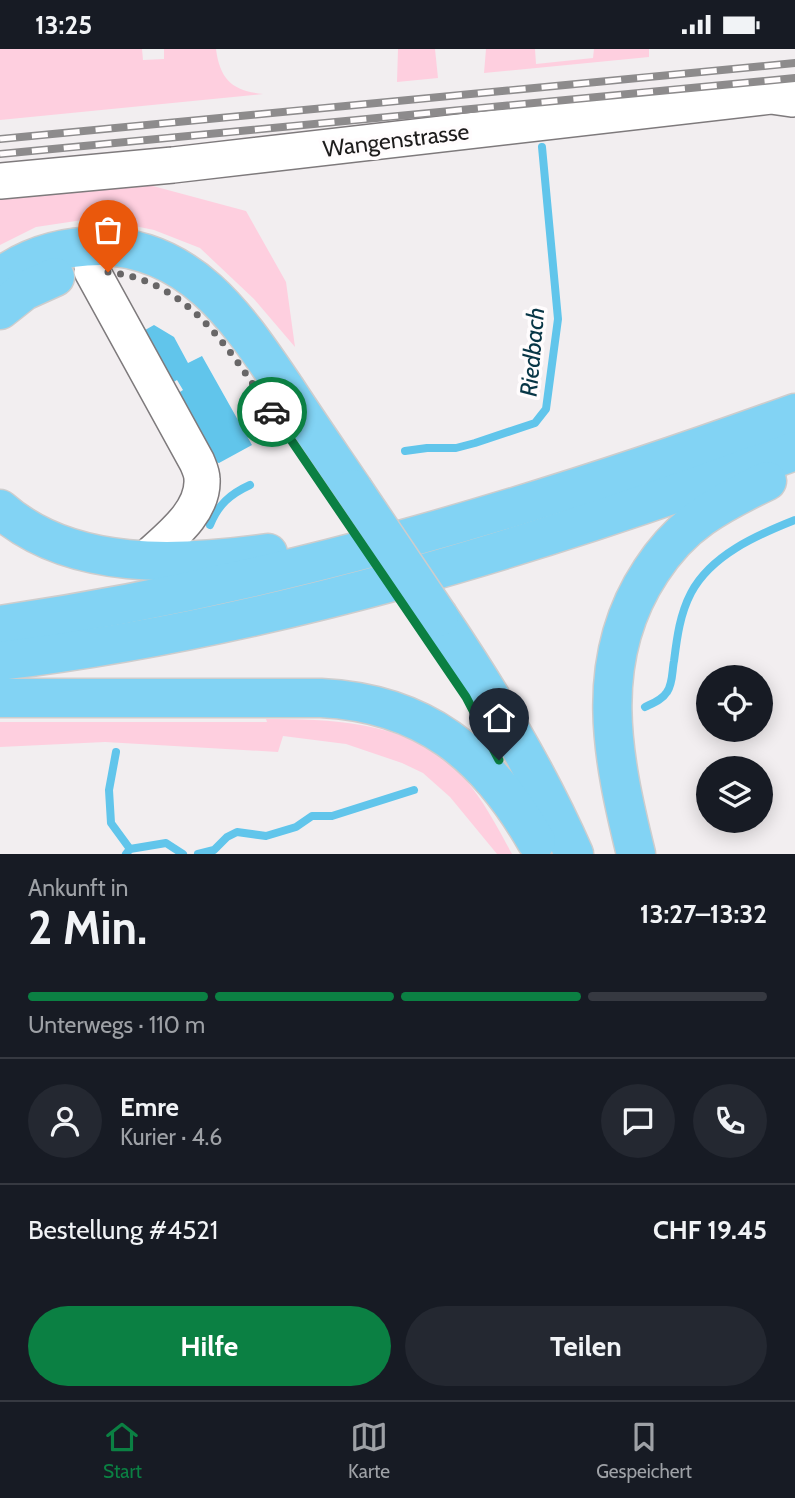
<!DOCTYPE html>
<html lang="de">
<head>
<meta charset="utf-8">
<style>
  body { margin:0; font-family:Cabin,sans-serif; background:#242831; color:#f1f3f6; height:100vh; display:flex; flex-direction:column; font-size:26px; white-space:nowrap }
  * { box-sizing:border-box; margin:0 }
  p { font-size:23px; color:#9ea1a6 }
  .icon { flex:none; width:38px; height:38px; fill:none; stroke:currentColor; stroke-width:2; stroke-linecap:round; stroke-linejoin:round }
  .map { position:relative; height:805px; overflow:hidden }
  .side { display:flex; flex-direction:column; background:#171b24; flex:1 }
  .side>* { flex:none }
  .fabs { position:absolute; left:696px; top:616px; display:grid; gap:14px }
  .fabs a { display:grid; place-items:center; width:77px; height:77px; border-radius:50%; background:#171b24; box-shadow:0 4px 18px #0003; font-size:35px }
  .pin { position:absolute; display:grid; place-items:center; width:60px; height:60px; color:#fff; margin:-72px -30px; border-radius:50% 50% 50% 0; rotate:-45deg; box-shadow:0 0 7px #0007 }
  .pin .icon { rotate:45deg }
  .courier { position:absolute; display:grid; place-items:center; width:70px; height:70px; margin:-35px; border:5px solid #0b8043; border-radius:50%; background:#fff; color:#222; box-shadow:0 2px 9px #0007 }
  .head em { font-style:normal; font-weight:700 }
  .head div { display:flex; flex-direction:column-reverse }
  .head { display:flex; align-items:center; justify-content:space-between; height:119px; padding:0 28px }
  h1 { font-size:46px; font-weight:700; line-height:52px }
  .bar { display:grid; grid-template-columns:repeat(4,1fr); gap:10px 7px; align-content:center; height:84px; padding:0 28px }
  .bar i { height:9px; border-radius:5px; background:#363941 }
  .bar .current { background:#0b8043 }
  .bar p { grid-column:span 4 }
  .line { display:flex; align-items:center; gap:18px; padding:0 28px; border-top:2px solid #363941 }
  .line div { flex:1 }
  .round { display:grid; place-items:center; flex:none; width:74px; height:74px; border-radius:37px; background:#242831 }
  .cta { display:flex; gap:14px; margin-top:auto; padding:14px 28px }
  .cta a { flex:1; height:80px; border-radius:42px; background:#0b8043; color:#fff; font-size:28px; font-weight:700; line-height:80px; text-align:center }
  .cta a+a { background:#242831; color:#f1f3f6 }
  .status { display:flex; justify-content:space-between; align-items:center; height:49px; padding:0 35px; background:#171b24; direction:ltr }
  .status svg { height:19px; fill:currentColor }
  .dock { display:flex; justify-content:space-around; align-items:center; height:98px; border-top:2px solid #363941; background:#171b24; font-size:19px; color:#9ea1a6 }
  .dock a { display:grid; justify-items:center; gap:4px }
  .dock .current { color:#0b8043 }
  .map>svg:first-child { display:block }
  .green { fill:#fecfdf }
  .water { fill:#61c5eb }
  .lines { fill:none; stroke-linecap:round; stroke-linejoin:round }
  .stream { stroke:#61c5eb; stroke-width:8 }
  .minor-casing { stroke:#7e7a7c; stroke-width:38 }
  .highway-casing { stroke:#cecdcd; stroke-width:41 }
  .minor { stroke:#fff; stroke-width:35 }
  .highway { stroke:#82d3f4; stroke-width:38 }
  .rail-casing { stroke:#8d8b8c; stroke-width:8 }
  .rail { stroke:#fffcfd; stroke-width:5; stroke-dasharray:16; stroke-linecap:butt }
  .highway-bridge-casing { stroke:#cecdcd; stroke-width:41; stroke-linecap:butt }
  .highway-bridge { stroke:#82d3f4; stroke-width:38 }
  .done { stroke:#686667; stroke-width:7; stroke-dasharray:0 12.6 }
  .route { stroke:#0b8043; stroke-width:9 }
  .labels { text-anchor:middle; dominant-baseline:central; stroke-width:7; stroke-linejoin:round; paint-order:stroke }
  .street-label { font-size:23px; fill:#1e1d1d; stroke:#fffcfd }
  .water-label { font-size:24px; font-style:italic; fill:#073646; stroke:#fffcfd }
</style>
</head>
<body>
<div class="status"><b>13:25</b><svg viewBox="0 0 49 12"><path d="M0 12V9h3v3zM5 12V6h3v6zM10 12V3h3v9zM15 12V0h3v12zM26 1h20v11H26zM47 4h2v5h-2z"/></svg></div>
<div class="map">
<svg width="795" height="805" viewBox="0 0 795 805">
  <rect width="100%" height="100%" fill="#f2eef0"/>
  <g class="green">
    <path d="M0 0H142L143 11 164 10V0H216C220 31 233 42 263 45L0 71Z"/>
    <path d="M398 0H435L438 29 397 33Z"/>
    <path d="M486 0H535L536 15 593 9 594 0H649V8L484 24Z"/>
    <path d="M138 133 246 162 286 233 295 298 254 250 200 199 154 181 96 169 36 178 0 196V144Z"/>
    <path d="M266 670C340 670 426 673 473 740 488 760 500 783 512 805H497L450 748 423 724 402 714 346 695 283 687 278 703 105 693 0 698V673H267Z"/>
  </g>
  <path class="water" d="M154 276 174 288 188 314 202 307 252 396 219 414 206 410 172 348 183 341 177 331 166 337 138 285Z"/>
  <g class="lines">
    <g class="stream">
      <path d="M405 402 427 399H456L475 394 535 374 546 360 558 270 542 98"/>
      <path d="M210 476C218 456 230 445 250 436"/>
      <path d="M645 658C653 654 662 651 667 643 673 635 672 621 674 612 677 588 680 565 691 544 711 506 757 486 795 471"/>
      <path d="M116 703 109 741 111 774 130 800"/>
      <path d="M126 805 130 800 166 794 183 805"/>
      <path d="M198 805 214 801 227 788 237 783 266 787 296 778 312 767H332L414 741"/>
    </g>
    <g class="minor-casing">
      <g id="minor">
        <path d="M0 132 173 116 771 47 792 50"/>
        <path d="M92 222 197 413C199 418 202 424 202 430 204 464 167 490 145 511"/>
      </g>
    </g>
    <g class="highway-casing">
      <g id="highway">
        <path d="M0 228C29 207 64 197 100 197 192 199 238 270 285 339 307 373 330 406 353 440"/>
        <path d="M0 261 24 242 55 228"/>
        <path d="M0 460C71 523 181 516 268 504"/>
        <path d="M439 568C490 644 537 721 574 805"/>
        <path d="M0 576C274 536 535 458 795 364"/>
        <path d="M0 612C272 579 539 496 795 402"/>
        <path d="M0 649H321C424 654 486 705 536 792"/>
        <path d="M636 805C612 708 592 611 651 522 664 502 682 482 702 468 722 454 744 443 767 432"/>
      </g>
    </g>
    <use href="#minor" class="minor"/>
    <use href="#highway" class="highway"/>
    <g class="rail-casing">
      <g id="rail">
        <path d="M0 90 795 14"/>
        <path d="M0 105 795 29"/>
      </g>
    </g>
    <use href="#rail" class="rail"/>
    <g class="highway-bridge-casing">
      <path id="highway-bridge" d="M353 440 439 568"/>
    </g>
    <use href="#highway-bridge" class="highway-bridge"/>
  </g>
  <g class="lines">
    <path class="done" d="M108 223C190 232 229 301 272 363"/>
    <path class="route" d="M272 363 466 648 499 711"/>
  </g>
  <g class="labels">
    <g class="street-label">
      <text transform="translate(396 91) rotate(-7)">Wangenstrasse</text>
    </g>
    <g class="water-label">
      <text transform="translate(532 303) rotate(-85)">Riedbach</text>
    </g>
  </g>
</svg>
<div class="fabs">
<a><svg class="icon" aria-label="locate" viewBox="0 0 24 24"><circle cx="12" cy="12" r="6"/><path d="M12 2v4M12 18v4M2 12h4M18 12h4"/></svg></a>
<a><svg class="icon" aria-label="layers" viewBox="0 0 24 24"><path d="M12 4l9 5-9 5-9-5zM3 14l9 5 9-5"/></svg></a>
</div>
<div class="pin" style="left:108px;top:223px;background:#ea580c"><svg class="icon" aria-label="bag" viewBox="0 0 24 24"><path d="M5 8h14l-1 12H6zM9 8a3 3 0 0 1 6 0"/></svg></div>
<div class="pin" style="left:499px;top:711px;background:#1f2937"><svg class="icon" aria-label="home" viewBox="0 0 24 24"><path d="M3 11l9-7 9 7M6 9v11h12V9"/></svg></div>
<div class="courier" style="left:272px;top:363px"><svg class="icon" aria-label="car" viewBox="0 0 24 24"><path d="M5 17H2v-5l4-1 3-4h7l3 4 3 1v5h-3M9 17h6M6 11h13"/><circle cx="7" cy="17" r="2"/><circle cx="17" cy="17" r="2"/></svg></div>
</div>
<section class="side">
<div class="head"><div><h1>2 Min.</h1><p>Ankunft in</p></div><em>13:27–13:32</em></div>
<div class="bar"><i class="current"></i><i class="current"></i><i class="current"></i><i></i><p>Unterwegs · 110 m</p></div>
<div class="line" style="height:126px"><a class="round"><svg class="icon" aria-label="person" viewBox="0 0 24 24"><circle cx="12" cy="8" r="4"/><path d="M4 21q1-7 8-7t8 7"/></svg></a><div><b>Emre</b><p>Kurier · 4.6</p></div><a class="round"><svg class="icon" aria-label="chat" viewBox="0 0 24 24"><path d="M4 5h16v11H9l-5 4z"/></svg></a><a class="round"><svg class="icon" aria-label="phone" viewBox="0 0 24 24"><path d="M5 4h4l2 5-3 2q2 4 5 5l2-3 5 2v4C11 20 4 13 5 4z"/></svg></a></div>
<div class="line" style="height:91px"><div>Bestellung #4521</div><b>CHF 19.45</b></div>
<div class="cta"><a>Hilfe</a><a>Teilen</a></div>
</section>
<nav class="dock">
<a class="current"><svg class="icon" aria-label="home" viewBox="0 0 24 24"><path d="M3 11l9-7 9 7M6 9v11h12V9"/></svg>Start</a>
<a><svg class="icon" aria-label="map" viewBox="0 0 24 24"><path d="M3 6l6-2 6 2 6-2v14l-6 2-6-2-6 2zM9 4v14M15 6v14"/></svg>Karte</a>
<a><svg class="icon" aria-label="saved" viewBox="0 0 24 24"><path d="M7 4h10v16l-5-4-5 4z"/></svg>Gespeichert</a>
</nav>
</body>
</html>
